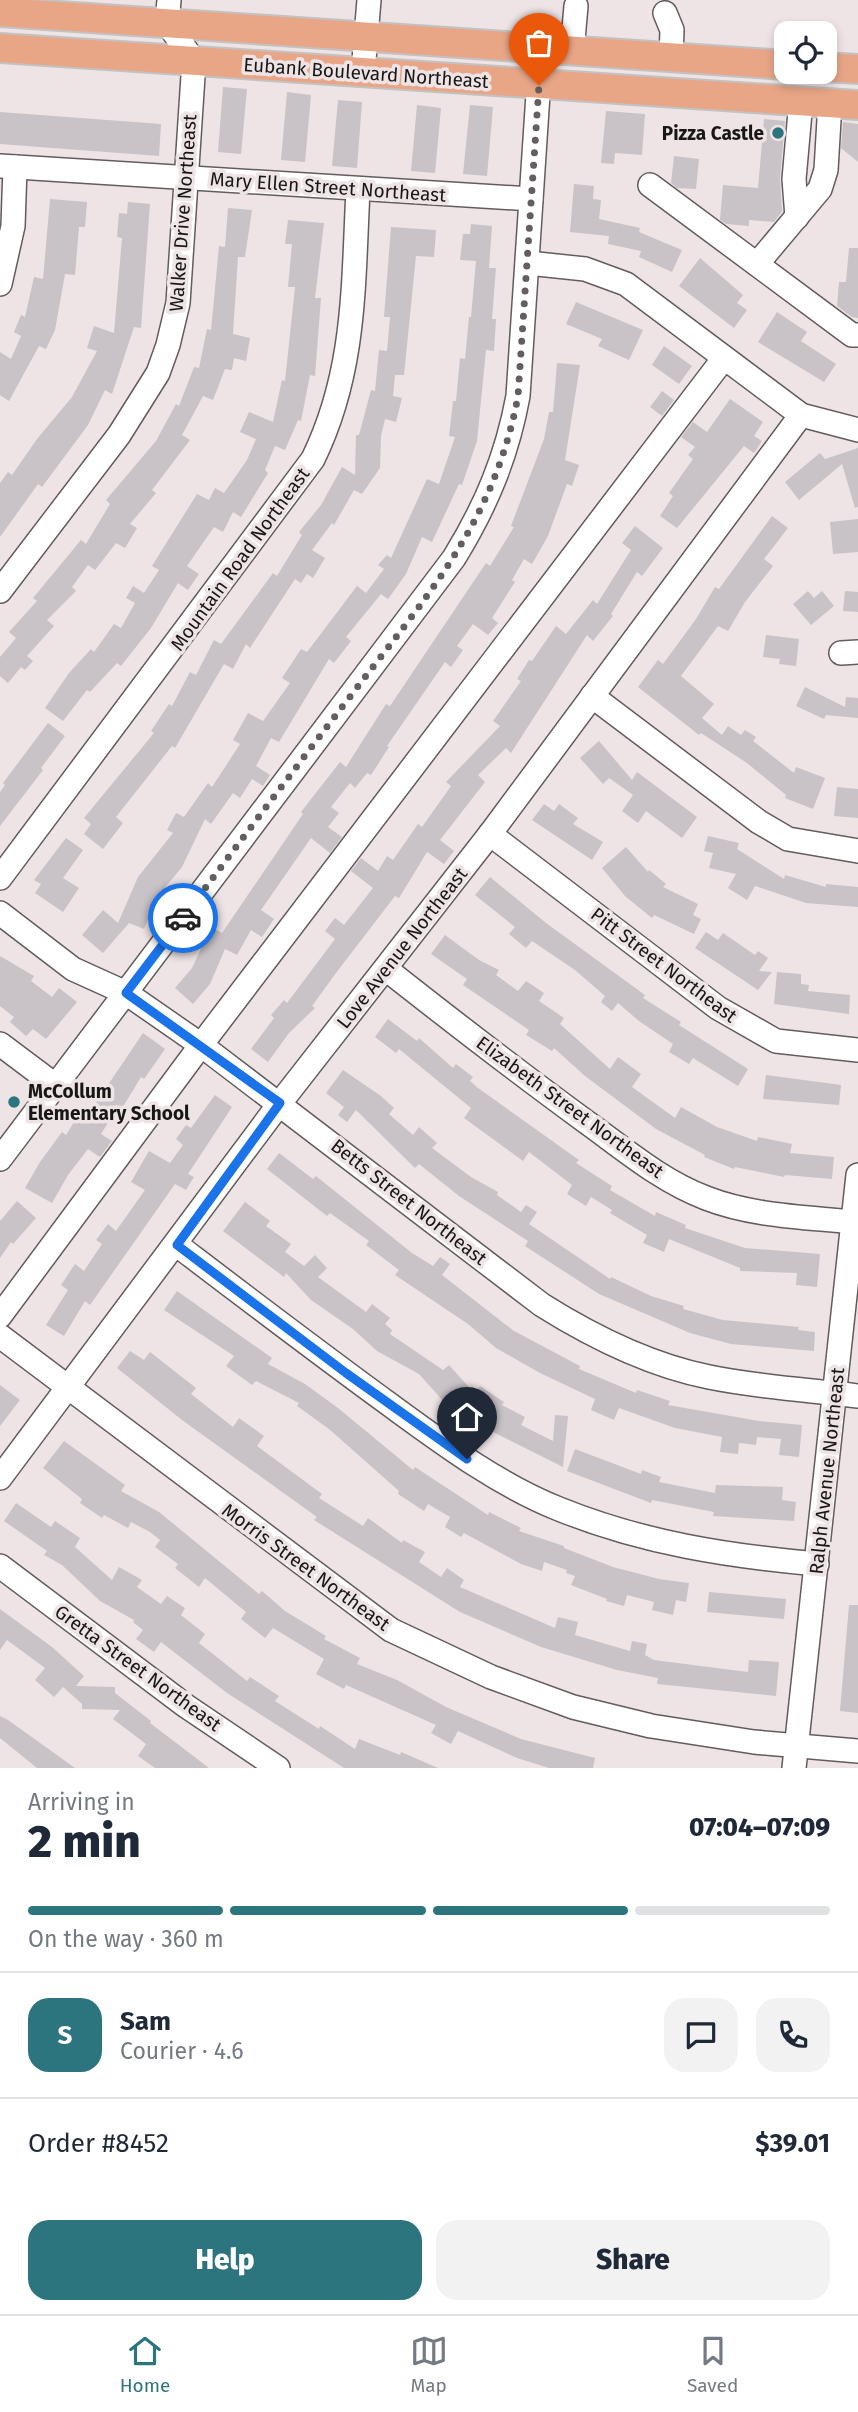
<!DOCTYPE html>
<html lang="en">
<head>
<meta charset="utf-8">
<style>
  body { margin:0; font-family:"Fira Sans",sans-serif; background:#f2f2f3; color:#1f2937; height:100vh; display:flex; flex-direction:column; font-size:26px; white-space:nowrap }
  * { box-sizing:border-box; margin:0 }
  p { font-size:23px; color:#747a83 }
  .icon { flex:none; width:38px; height:38px; fill:none; stroke:currentColor; stroke-width:2; stroke-linecap:round; stroke-linejoin:round }
  .map { position:relative; height:1768px; overflow:hidden }
  .details { display:flex; flex-direction:column; background:#fff; flex:1 }
  .details>* { flex:none }
  .buttons { position:absolute; left:774px; top:21px; display:grid; gap:14px }
  .buttons a { display:grid; place-items:center; width:63px; height:63px; border-radius:14px; background:#fff; box-shadow:0 4px 10px #0003; font-size:35px }
  .pin { position:absolute; display:grid; place-items:center; width:60px; height:60px; color:#fff; margin:-72px -30px; border-radius:50% 50% 50% 0; rotate:-45deg; box-shadow:0 0 7px #0007 }
  .pin .icon { rotate:45deg }
  .courier { position:absolute; display:grid; place-items:center; width:70px; height:70px; margin:-35px; border:5px solid #1a73e8; border-radius:50%; background:#fff; color:#222; box-shadow:0 2px 9px #0007 }
  .summary em { font-style:normal; font-weight:800 }
  .summary div { display:flex; flex-direction:column-reverse }
  .summary { display:flex; align-items:center; justify-content:space-between; height:119px; padding:0 28px }
  h1 { font-size:46px; font-weight:800; line-height:52px }
  .bar { display:grid; grid-template-columns:repeat(4,1fr); gap:10px 7px; align-content:center; height:84px; padding:0 28px }
  .bar i { height:9px; border-radius:5px; background:#e0e1e3 }
  .bar .active { background:#2c747e }
  .bar p { grid-column:span 4 }
  .line { display:flex; align-items:center; gap:18px; padding:0 28px; border-top:2px solid #e0e1e3 }
  .line div { flex:1 }
  .round { display:grid; place-items:center; flex:none; width:74px; height:74px; border-radius:21px; background:#f2f2f3 }
  .action { display:flex; gap:14px; margin-top:auto; padding:14px 28px }
  .action a { flex:1; height:80px; border-radius:21px; background:#2c747e; color:#fff; font-size:28px; font-weight:800; line-height:80px; text-align:center }
  .action a+a { background:#f2f2f3; color:#1f2937 }
  .menu { display:flex; justify-content:space-around; align-items:center; height:98px; border-top:2px solid #e0e1e3; background:#fff; font-size:19px; color:#747a83 }
  .menu a { display:grid; justify-items:center; gap:4px }
  .menu .active { color:#2c747e }
  .map>svg:first-child { display:block }
  .building { fill:#c9c2c7 }
  .lines { fill:none; stroke-linecap:round; stroke-linejoin:round }
  .minor-casing { stroke:#645c5c; stroke-width:26 }
  .major-casing { stroke:#c3c2c2; stroke-width:32 }
  .minor { stroke:#fff; stroke-width:23 }
  .major { stroke:#e9a687; stroke-width:28 }
  .done { stroke:#645e5e; stroke-width:7; stroke-dasharray:0 12.6 }
  .route { stroke:#1a73e8; stroke-width:9 }
  .poi-dot { fill:#2c747e; stroke:#eee4e5; stroke-width:2.5 }
  .labels { text-anchor:middle; dominant-baseline:central; stroke-width:7; stroke-linejoin:round; paint-order:stroke }
  .street-label { font-size:19px; fill:#191616; stroke:#eee4e5 }
  .poi-label { font-size:19px; font-weight:bold; fill:#191616; stroke:#eee4e5; text-anchor:end }
</style>
</head>
<body>
<div class="map">
<svg width="858" height="1768" viewBox="0 0 858 1768">
  <rect width="100%" height="100%" fill="#eee4e5"/>
  <g class="building">
    <path d="M223 87 247 89 241 154 218 152Z"/>
    <path d="M287 92 311 95 305 162 281 160Z"/>
    <path d="M338 100 362 102 357 168 332 166Z"/>
    <path d="M417 105 441 108 435 173 411 171Z"/>
    <path d="M470 105 493 107 487 176 463 174Z"/>
    <path d="M606 111 645 114 642 155 615 153 614 164 601 163Z"/>
    <path d="M0 112 161 124 159 156 0 144Z"/>
    <path d="M764 119 785 121 780 178 782 211 774 222 749 220V226L726 224 720 220 723 185 758 188Z"/>
    <path d="M843 122 858 124V162L841 148Z"/>
    <path d="M674 156 699 159 696 189 677 188 671 183Z"/>
    <path d="M574 184 594 186 593 199 601 200 599 219 640 228 639 232 682 250 672 272 639 257 641 251 608 244 609 236 570 232Z"/>
    <path d="M50 199 87 202 85 227H79L75 275 65 274 55 330 46 349 39 346 9 401 0 395V352L11 359 21 336 14 332 21 315 25 317 34 277 43 279Z"/>
    <path d="M128 202 150 204 141 328 134 327 112 394 105 390 88 425 42 487 38 484 0 537V483L8 472 12 475 37 439 72 397 97 351 87 348 94 326 114 333 122 238 117 237 119 213 127 214Z"/>
    <path d="M228 208 252 210 245 257H238L233 334 250 338 246 361 234 358 232 370 225 369 213 400 203 396 182 435 190 440 152 490 156 493 130 524 137 528 125 548 116 543 95 570 88 565 72 587 76 591 47 620 54 626 27 656 33 661 25 670 21 667 8 683 0 676V657L16 638 9 632 37 601 33 598 81 540 86 544 110 504 106 500 156 441 176 404 179 406 194 367 199 368 207 329 211 330 219 246 225 247Z"/>
    <path d="M288 220 324 223 315 298H321L315 376 310 375 301 421 298 420 285 450 275 446 265 470 268 473 241 517 233 512 223 532 214 527 187 566 199 574 188 590 178 583 151 628 121 666 117 663 90 692 87 690 63 721 45 708 69 673 91 649 94 652 114 624 121 628 135 603 126 598 133 586 144 593 159 570 152 566 197 494 209 500 215 488 224 493 247 460 256 439 240 432 249 412 273 422 282 380 285 381 295 287H288L292 244H285Z"/>
    <path d="M471 224 492 226 489 268H496L492 319H496L494 351 486 350 477 441 462 485 459 484 432 542 422 537 406 574 388 599 381 594 346 637 351 641 334 663 329 659 279 742 271 738 256 766 270 775 263 786 252 779 240 798 233 793 211 824 205 819 182 867 158 896 144 929 129 923 103 953 82 935 103 910 118 923 138 877 173 833 167 830 176 813 184 817 208 783 212 787 240 744 233 740 248 713 263 721 290 683 282 678 301 649 307 652 357 586 366 593 384 569 378 565 387 555 391 558 427 479 439 484 455 437 449 436 453 401H456L460 358 465 359 469 317H471L476 261 460 260 463 234H470Z"/>
    <path d="M391 227 436 230 434 257 416 256 404 375H395L393 396 402 398 396 422 385 419 381 436 380 468 362 494 354 490 334 525 332 523 312 550 325 558 313 578 307 574 301 583 295 579 250 648 246 644 233 669 224 664 175 748 172 746 116 817 123 823 103 849 84 834 91 824 84 818 154 733 151 731 169 704 172 706 190 672 196 675 214 640 221 644 273 573 277 576 302 535 299 532 321 505 342 467 355 475 356 435H359L371 390 375 391 379 350 387 351 390 317H384Z"/>
    <path d="M849 248H858V318L852 317 837 306 839 282H846Z"/>
    <path d="M700 258 743 295 737 303 747 310 734 328 679 286Z"/>
    <path d="M576 302 643 330 629 360 598 346 602 339 566 324Z"/>
    <path d="M777 312 807 332 801 341 836 364 824 382 758 342Z"/>
    <path d="M664 346 692 366 679 384 652 365Z"/>
    <path d="M557 363 580 365 565 460 579 465 572 486 567 484 548 536 532 564 524 559 512 580 515 582 492 618 498 623 488 635 473 624 457 646 463 650 451 667 445 662 387 746 389 747 371 775 367 773 355 788 350 783 331 807 339 813 328 827 342 837 330 853 311 838 261 910 274 919 262 937 251 930 237 955 225 949 210 984 193 1004 175 988 192 968 211 927 222 933 303 814 301 812 340 762 346 767 386 704 390 706 486 563 490 566 514 527 511 526 544 439 549 412H553Z"/>
    <path d="M662 391 674 400 662 416 650 407Z"/>
    <path d="M730 399 763 422 754 436 762 441 754 453 744 446 677 528 660 516 673 496 669 493 693 459 688 455 695 447 681 437 693 422 707 432Z"/>
    <path d="M858 448V507L855 508 842 464 799 500 785 482 820 453 825 459Z"/>
    <path d="M772 516 788 528 764 559 773 566 745 602 728 631 718 626 681 676 714 704 702 718 722 735 728 726 741 735 745 730 756 737 753 741 794 773 796 767 825 778 813 809 785 798 786 795 747 763 701 733 699 735 638 687 658 660 663 664 696 619 715 587 719 589Z"/>
    <path d="M858 519V552L833 554 830 522Z"/>
    <path d="M635 526 663 548 642 576 637 572 611 614 613 616 593 641 587 635 511 753 506 748 478 775 485 782 440 840 454 851 444 864 427 852 399 898 395 896 336 973 312 1006 315 1008 289 1033 268 1062 251 1049 274 1018 271 1015 284 1000 287 1003 335 939 325 931 335 918 344 925 373 888 351 871 361 858 378 871 387 856 393 860 418 824 422 827 451 786 446 782 500 726 493 721 521 681 517 679 529 660 532 661 556 626 566 634 593 600 597 604 631 550 622 543Z"/>
    <path d="M808 591 814 598 822 591 834 606 811 625 793 604Z"/>
    <path d="M845 591 858 592V612L843 611Z"/>
    <path d="M766 635 799 639 796 666 779 664 780 659 763 657Z"/>
    <path d="M805 687 845 707 846 697 858 698V718L826 715 824 719 796 706Z"/>
    <path d="M48 723 65 736 41 768 43 770 0 826V792L5 785 3 783Z"/>
    <path d="M599 741 632 780 637 772 697 817 682 838 646 811 638 823 622 811 633 795 609 778 603 784 580 758Z"/>
    <path d="M837 787 858 789V818L834 816Z"/>
    <path d="M544 804 554 811 559 804 578 818 573 824 603 842 592 860 532 820Z"/>
    <path d="M708 836 739 843 737 849 784 879 785 875 826 887V884L858 887V907L806 903 755 886 747 900 728 888 736 874 709 868 713 853 704 851Z"/>
    <path d="M66 838 83 850 63 878 79 888 63 912 35 893 41 884 34 880Z"/>
    <path d="M626 847 648 872 649 870 666 884 663 887 698 904 693 915 701 919 694 934 654 915 652 918 625 896 602 868Z"/>
    <path d="M490 877 546 923 645 995 643 998 681 1022 679 1025 748 1069 738 1086 693 1058 689 1064 669 1052 673 1044 639 1021 618 1003 612 1011 601 1002 605 996 575 970 532 941 526 948 509 934 515 927 475 895Z"/>
    <path d="M706 932 718 940 723 933 755 955 758 951 768 958 759 971 772 972 758 990 695 948Z"/>
    <path d="M445 935 479 960 499 970 496 975 518 991 526 981 544 993 539 1001 564 1018 560 1024 610 1069 618 1057 641 1074 632 1087 675 1118 681 1107 717 1127 757 1141 758 1137 792 1144 790 1153 834 1157 832 1179 785 1175 784 1177 735 1167 734 1169 704 1157 705 1155 656 1129 585 1076 554 1048 552 1051 526 1035 529 1030 463 985 467 979 431 954Z"/>
    <path d="M0 956 34 976 31 981 52 997 59 988 77 1002 46 1039 33 1029 26 1036 10 1022 14 1017 0 1006Z"/>
    <path d="M777 972 801 974V984L809 985 808 991 850 995 849 1014 774 1004Z"/>
    <path d="M388 1019 417 1041 419 1038 453 1068 456 1064 473 1077 470 1081 478 1088 579 1160 576 1163 612 1186 610 1190 655 1216 656 1212 686 1225 685 1228 745 1248 820 1254 817 1287 796 1285 797 1273 740 1271V1268L669 1239 664 1252 643 1243 647 1235 610 1213 612 1210 591 1197 586 1206 567 1194 572 1185 529 1152 523 1161 464 1118 471 1108 399 1049 396 1053 375 1037Z"/>
    <path d="M143 1033 165 1049 144 1079 141 1077 121 1110 118 1107 101 1134 112 1141 100 1157 88 1149 68 1175 52 1203 25 1188 40 1162 62 1132 66 1135 84 1106 91 1110Z"/>
    <path d="M343 1070 381 1096 394 1108 389 1114 413 1135 419 1127 437 1143 432 1148 471 1177 498 1192 497 1195 521 1212 526 1205 537 1212 529 1224 610 1279 611 1277 651 1296 684 1306 683 1309 723 1320 799 1327 798 1330 815 1332 814 1351 731 1344 690 1333 599 1294 525 1246 528 1241 459 1196 419 1164 415 1168 356 1110 347 1122 338 1115 344 1107 326 1093Z"/>
    <path d="M766 1075 841 1085 839 1105 763 1099Z"/>
    <path d="M215 1095 232 1107 188 1174 194 1177 186 1190 175 1184 90 1305 85 1301 64 1336 46 1325 68 1290 61 1285 75 1264 84 1271 102 1244 96 1240 108 1224 116 1231 145 1190 131 1182 149 1151 170 1163 183 1145 176 1139 186 1125 191 1128Z"/>
    <path d="M279 1153 313 1179 316 1176 412 1253 433 1266 440 1257 450 1264 442 1275 514 1331 580 1366 579 1369 636 1393 637 1390 670 1401 668 1405 759 1421 802 1425 799 1457 779 1455 781 1439 757 1437 756 1445 739 1443 738 1454 720 1452 722 1437 675 1428 619 1408 614 1420 591 1410 595 1399 540 1373 496 1348 468 1324 395 1275 399 1270 366 1245 369 1241 330 1213 327 1216 267 1169Z"/>
    <path d="M17 1201 36 1218 13 1244 11 1242 0 1258V1221Z"/>
    <path d="M245 1202 270 1221 266 1226 291 1244 285 1252 304 1266 315 1255 327 1268 318 1277 366 1312 372 1304 390 1318 385 1324 392 1330 390 1334 443 1370 449 1365 475 1394 480 1386 504 1402 502 1405 525 1417 521 1425 553 1441 555 1415 568 1416 563 1467 489 1430 445 1403 419 1374 377 1351 353 1329 311 1300 286 1273 284 1277 223 1231Z"/>
    <path d="M177 1291 272 1358 268 1364 305 1384 338 1408 413 1470 415 1467 488 1515 489 1512 521 1528 519 1531 564 1546V1548L613 1567 659 1579 689 1583 686 1602 676 1600 673 1615 652 1610 654 1602 627 1595 624 1606 606 1601 607 1599 571 1585 575 1576 566 1573 567 1570 544 1562 542 1571 521 1564 464 1533 461 1537 445 1527 450 1517 428 1504 424 1511 398 1494 399 1491 329 1429 297 1406 299 1403 256 1381 252 1385 226 1366 234 1356 164 1310Z"/>
    <path d="M130 1351 144 1360 150 1352 196 1388 191 1394 233 1427 239 1418 264 1436 257 1446 322 1494 319 1498 363 1526 368 1518 402 1543 403 1540 425 1552 419 1562 441 1577 447 1568 464 1580 460 1587 555 1628 558 1617 578 1622 575 1635 630 1651 632 1641 647 1644 645 1655 654 1660 748 1672 749 1660 779 1662 776 1696 657 1684 658 1678 617 1670 541 1647 460 1612 314 1520 317 1517 182 1420 117 1368Z"/>
    <path d="M0 1385 20 1400 0 1426Z"/>
    <path d="M64 1441 125 1485 121 1491 159 1512 259 1594 262 1591 285 1611 326 1636 324 1639 360 1658 357 1664 397 1680 446 1707 521 1739 595 1758 593 1768H549L517 1758 458 1731 451 1744 431 1733 436 1725 346 1685 344 1689 316 1674 324 1659 273 1628 265 1638 241 1619 246 1612 205 1578 199 1587 175 1568 178 1564 155 1547 160 1540 150 1532 131 1522 128 1528 104 1515 102 1518 80 1503 82 1499 43 1468Z"/>
    <path d="M575 1449 641 1474 642 1470 661 1477 659 1482 715 1493 716 1485 783 1487 782 1500 796 1502 794 1521 713 1516 714 1512 652 1500 651 1503 567 1471Z"/>
    <path d="M16 1503 51 1527 55 1521 80 1538 75 1547 112 1580 119 1567 142 1580 137 1587 161 1604 167 1596 185 1608 181 1615 205 1634 199 1643 247 1681 250 1677 279 1696 275 1701 319 1729 320 1726 355 1749 359 1739 400 1755 401 1752 438 1768H344L227 1693 161 1642 154 1652 136 1639 143 1630 133 1622 134 1620 100 1601 62 1565 44 1555 47 1551 4 1521Z"/>
    <path d="M709 1592 786 1599 784 1619 707 1612Z"/>
    <path d="M849 1605H858V1713L840 1711Z"/>
    <path d="M0 1609 52 1647 84 1676 76 1686 115 1687V1693L151 1721 150 1723 209 1768H155L138 1756 146 1744 113 1719 120 1710 82 1709V1704L63 1687 54 1697 35 1680 45 1668 7 1640 0 1650Z"/>
    <path d="M0 1716 8 1720 75 1768H37L0 1738Z"/>
  </g>
  <g class="lines">
    <g class="minor-casing">
      <g id="minor">
        <path d="M665 13 672 30 671 58"/>
        <path d="M572 51 576 6"/>
        <path d="M363 72 369 0"/>
        <path d="M0 166 531 199"/>
        <path d="M650 185 852 335H858"/>
        <path d="M797 217 794 179 801 101"/>
        <path d="M528 263 585 269 626 284 801 415 858 430"/>
        <path d="M757 264 820 189 826 170 830 103"/>
        <path d="M0 284 13 226 15 167"/>
        <path d="M0 591 119 435 158 373 168 345 178 303 194 61 167 23 169 0"/>
        <path d="M841 653 858 652"/>
        <path d="M592 696 759 822 788 839 858 851"/>
        <path d="M490 834 718 1008 776 1041 858 1050"/>
        <path d="M0 878 313 459C356 371 353 285 358 190"/>
        <path d="M0 913 73 969 126 993 201 1045 542 1305C593 1337 649 1365 709 1377 757 1387 809 1390 858 1396"/>
        <path d="M386 969C452 1021 518 1072 585 1121 624 1149 661 1181 706 1198 752 1216 804 1217 853 1222"/>
        <path d="M0 1044 56 1086"/>
        <path d="M0 1159 454 558C486 506 507 456 518 396L541 49"/>
        <path d="M177 1245C248 1299 320 1354 393 1407 445 1445 499 1485 559 1509 643 1543 728 1556 817 1564"/>
        <path d="M0 1316 201 1045 724 358"/>
        <path d="M0 1336 391 1630 491 1677 573 1707 651 1726 754 1742 858 1751"/>
        <path d="M0 1478 280 1103 490 834 801 415"/>
        <path d="M0 1566 186 1706 278 1768"/>
        <path d="M794 1768 858 1175"/>
      </g>
    </g>
    <g class="major-casing">
      <g id="major">
        <path d="M0 12 786 65"/>
        <path d="M0 48 858 105"/>
        <path d="M824 67 858 69"/>
      </g>
    </g>
    <use href="#minor" class="minor"/>
    <use href="#major" class="major"/>
  </g>
  <g class="lines">
    <path class="done" d="M183 918C238 844 293 771 349 698 425 598 494 524 518 396L539 85"/>
    <path class="route" d="M183 918 126 993 280 1103 177 1245 346 1373 467 1459"/>
  </g>
  <g class="poi-dot">
    <circle cx="778" cy="133" r="7"/>
    <circle cx="14" cy="1102" r="7"/>
  </g>
  <g class="labels">
    <g class="street-label">
      <text transform="translate(366 73) rotate(4)">Eubank Boulevard Northeast</text>
      <text transform="translate(328 187) rotate(4)">Mary Ellen Street Northeast</text>
      <text transform="translate(183 213) rotate(-86)">Walker Drive Northeast</text>
      <text transform="translate(240 559) rotate(-54)">Mountain Road Northeast</text>
      <text transform="translate(402 948) rotate(-52)">Love Avenue Northeast</text>
      <text transform="translate(664 965) rotate(37)">Pitt Street Northeast</text>
      <text transform="translate(570 1107) rotate(36)">Elizabeth Street Northeast</text>
      <text transform="translate(409 1202) rotate(38)">Betts Street Northeast</text>
      <text transform="translate(827 1471) rotate(-84)">Ralph Avenue Northeast</text>
      <text transform="translate(306 1567) rotate(36)">Morris Street Northeast</text>
      <text transform="translate(138 1668) rotate(36)">Gretta Street Northeast</text>
    </g>
    <g class="poi-label">
      <text x="764" y="133">Pizza Castle</text>
      <text x="28" y="1091" text-anchor="start">McCollum<tspan x="28" dy="22">Elementary School</tspan></text>
    </g>
  </g>
</svg>
<div class="buttons">
<a><svg class="icon" aria-label="locate" viewBox="0 0 24 24"><circle cx="12" cy="12" r="6"/><path d="M12 2v4M12 18v4M2 12h4M18 12h4"/></svg></a>
</div>
<div class="pin" style="left:539px;top:85px;background:#ea580c"><svg class="icon" aria-label="bag" viewBox="0 0 24 24"><path d="M5 8h14l-1 12H6zM9 8a3 3 0 0 1 6 0"/></svg></div>
<div class="pin" style="left:467px;top:1459px;background:#1f2937"><svg class="icon" aria-label="home" viewBox="0 0 24 24"><path d="M3 11l9-7 9 7M6 9v11h12V9"/></svg></div>
<div class="courier" style="left:183px;top:918px"><svg class="icon" aria-label="car" viewBox="0 0 24 24"><path d="M5 17H2v-5l4-1 3-4h7l3 4 3 1v5h-3M9 17h6M6 11h13"/><circle cx="7" cy="17" r="2"/><circle cx="17" cy="17" r="2"/></svg></div>
</div>
<section class="details">
<div class="summary"><div><h1>2 min</h1><p>Arriving in</p></div><em>07:04–07:09</em></div>
<div class="bar"><i class="active"></i><i class="active"></i><i class="active"></i><i></i><p>On the way · 360 m</p></div>
<div class="line" style="height:126px"><b class="round" style="background:#2c747e;color:#fff">S</b><div><b>Sam</b><p>Courier · 4.6</p></div><a class="round"><svg class="icon" aria-label="chat" viewBox="0 0 24 24"><path d="M4 5h16v11H9l-5 4z"/></svg></a><a class="round"><svg class="icon" aria-label="phone" viewBox="0 0 24 24"><path d="M5 4h4l2 5-3 2q2 4 5 5l2-3 5 2v4C11 20 4 13 5 4z"/></svg></a></div>
<div class="line" style="height:91px"><div>Order #8452</div><b>$39.01</b></div>
<div class="action"><a>Help</a><a>Share</a></div>
</section>
<nav class="menu">
<a class="active"><svg class="icon" aria-label="home" viewBox="0 0 24 24"><path d="M3 11l9-7 9 7M6 9v11h12V9"/></svg>Home</a>
<a><svg class="icon" aria-label="map" viewBox="0 0 24 24"><path d="M3 6l6-2 6 2 6-2v14l-6 2-6-2-6 2zM9 4v14M15 6v14"/></svg>Map</a>
<a><svg class="icon" aria-label="saved" viewBox="0 0 24 24"><path d="M7 4h10v16l-5-4-5 4z"/></svg>Saved</a>
</nav>
</body>
</html>
